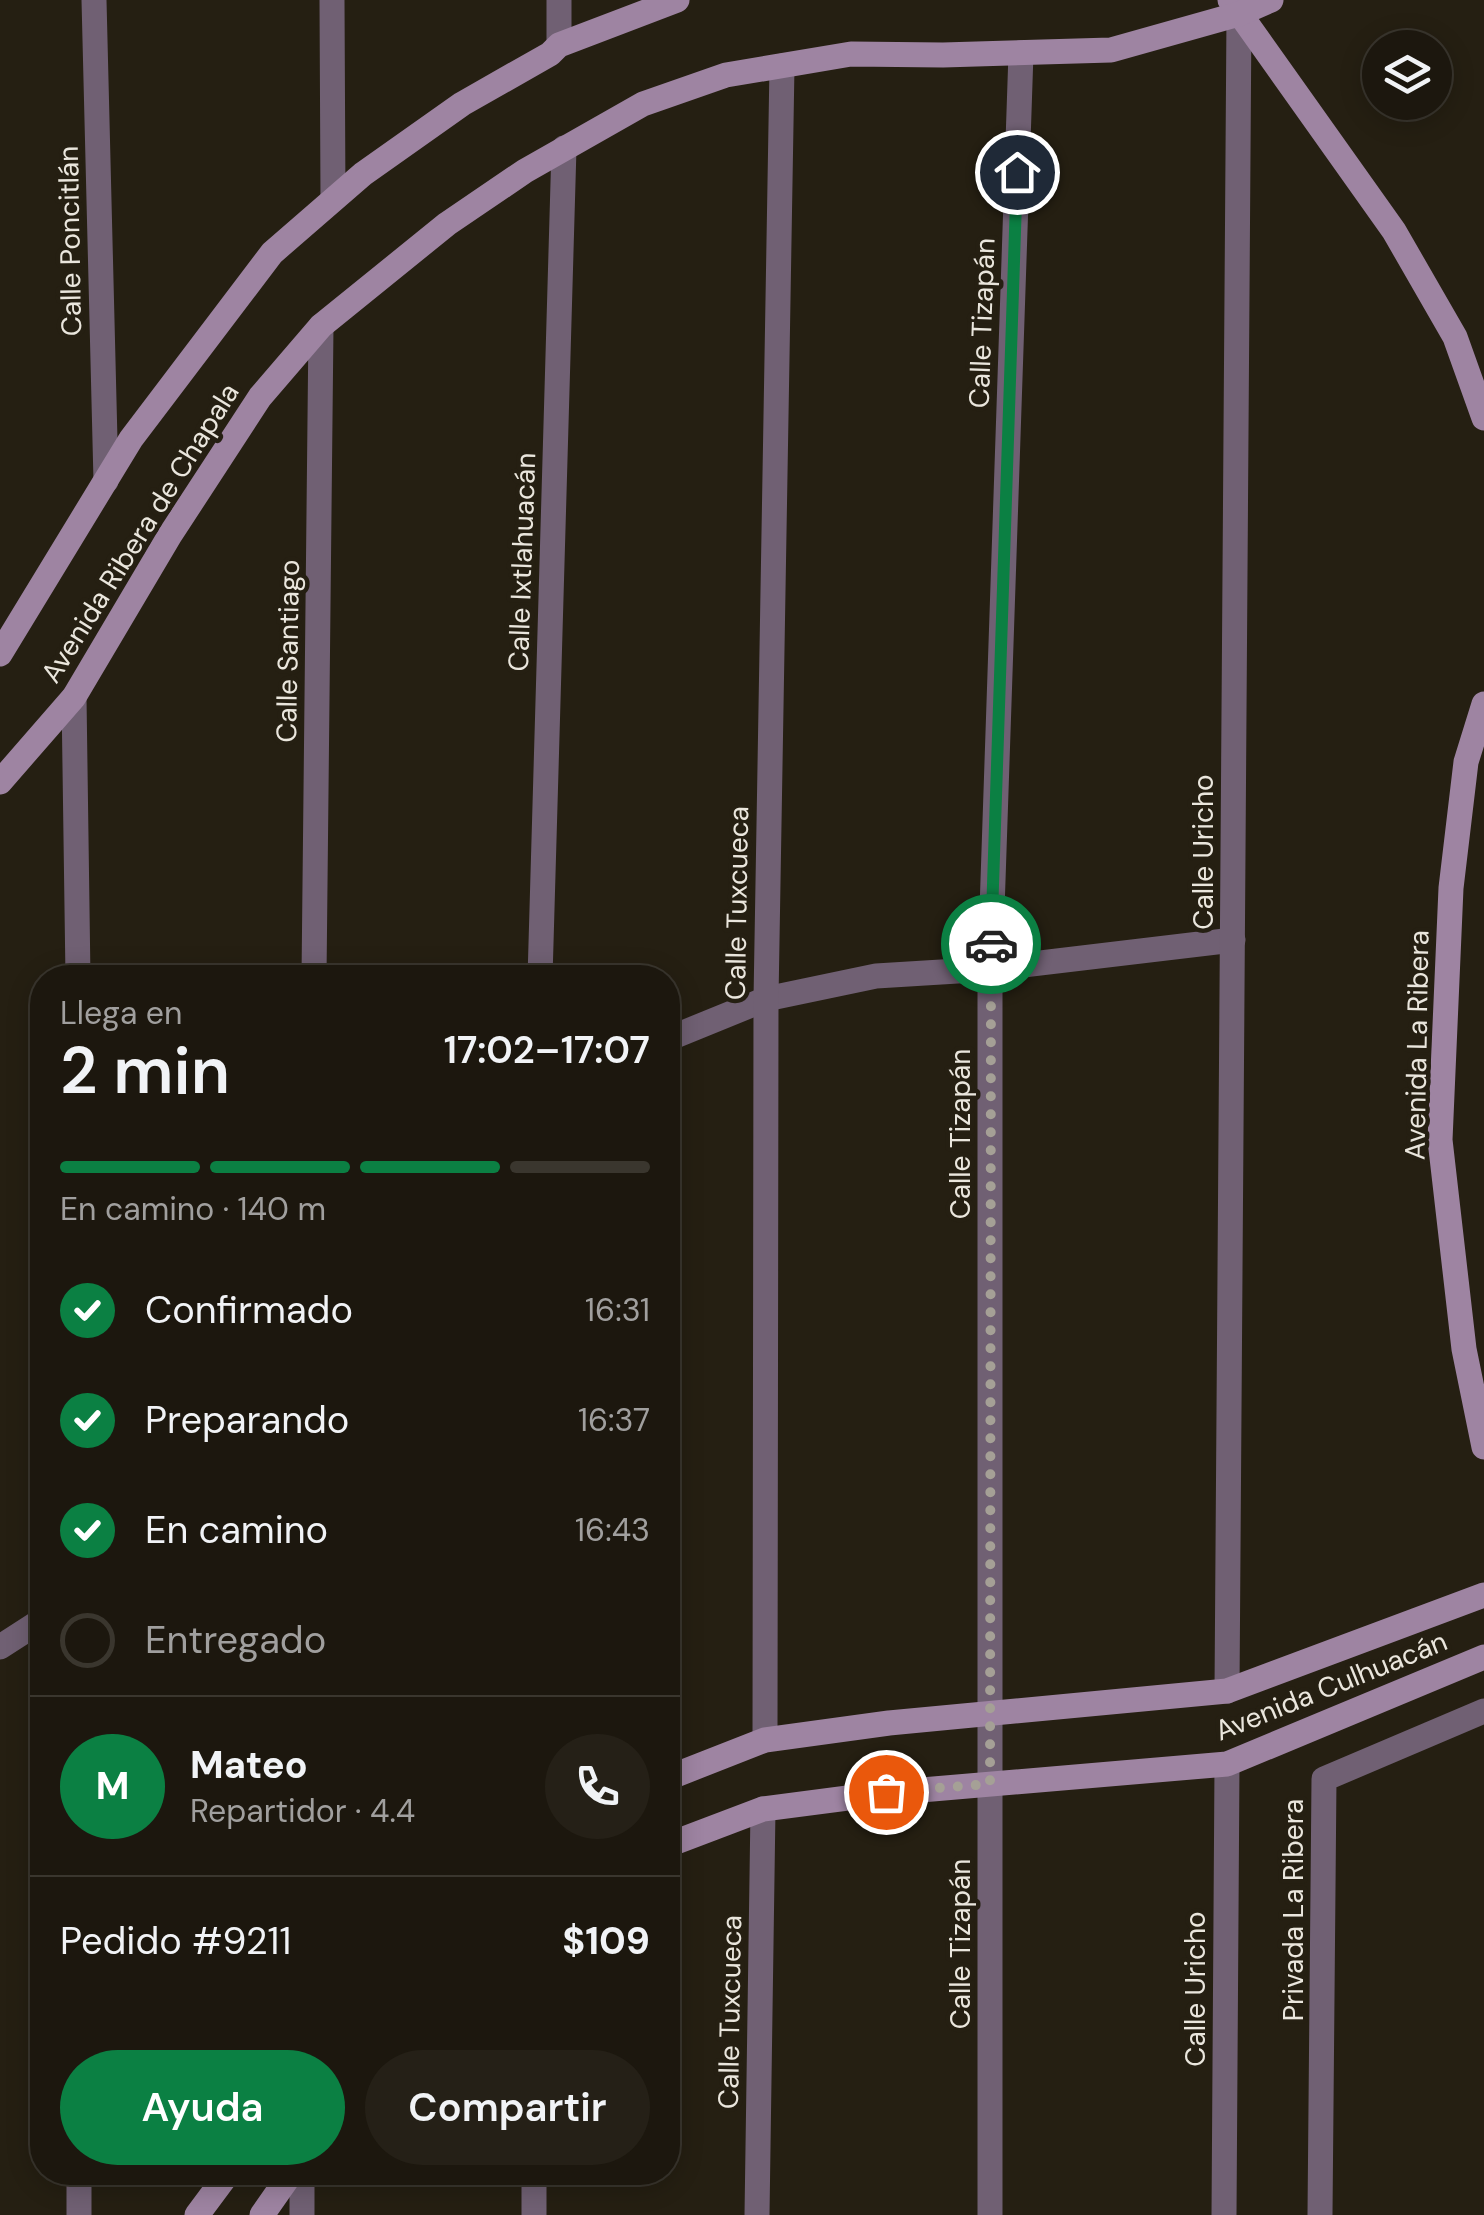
<!DOCTYPE html>
<html lang="es">
<head>
<meta charset="utf-8">
<style>
  body { margin:0; font-family:"DM Sans",sans-serif; background:#252017; color:#f1f3f6; height:100vh; display:flex; flex-direction:column; font-size:38px; white-space:nowrap }
  * { box-sizing:border-box; margin:0 }
  p { font-size:32px; color:#a09f9e }
  .icon { flex:none; width:55px; height:55px; fill:none; stroke:currentColor; stroke-width:2; stroke-linecap:round; stroke-linejoin:round }
  .map { position:relative; flex:1; overflow:hidden }
  .panel { position:absolute; left:30px; top:965px; width:650px; height:1220px; display:flex; flex-direction:column; background:#1c170e; border-radius:40px; box-shadow:0 5px 25px #0003,0 0 0 2px #3a362e }
  .panel>* { flex:none }
  .fabs { position:absolute; left:1362px; top:30px; display:grid; gap:20px }
  .fabs a { display:grid; place-items:center; width:90px; height:90px; border-radius:50%; background:#1c170e; box-shadow:0 5px 25px #0003,0 0 0 2px #3a362e; font-size:50px }
  .pin { position:absolute; display:grid; place-items:center; width:85px; height:85px; color:#fff; margin:-42px; border:5px solid #fff; border-radius:50%; box-shadow:0 2px 10px #0007 }
  .courier { position:absolute; display:grid; place-items:center; width:100px; height:100px; margin:-50px; border:8px solid #0b8043; border-radius:50%; background:#fff; color:#222; box-shadow:0 2px 12px #0007 }
  .overview em { font-style:normal; font-weight:600 }
  .overview div { display:flex; flex-direction:column-reverse }
  .overview { display:flex; align-items:center; justify-content:space-between; height:170px; padding:0 30px }
  h1 { font-size:65px; font-weight:600; line-height:75px }
  .bar { display:grid; grid-template-columns:repeat(4,1fr); gap:15px 10px; align-content:center; height:120px; padding:0 30px }
  .bar i { height:12px; border-radius:8px; background:#3a362e }
  .bar .on { background:#0b8043 }
  .bar p { grid-column:span 4 }
  .line { display:flex; align-items:center; gap:25px; padding:0 30px; border-top:2px solid #3a362e }
  .line div { flex:1 }
  .round { display:grid; place-items:center; flex:none; width:105px; height:105px; border-radius:52px; background:#252017 }
  ol { padding:0 30px; list-style:none }
  li { display:flex; align-items:center; gap:30px; height:110px }
  li p { margin-inline-start:auto }
  li .icon { padding:10px; border-radius:50%; background:#0b8043; color:#fff; stroke-width:4 }
  li:last-child { color:#a09f9e }
  li i { width:55px; height:55px; border:5px solid #3a362e; border-radius:50% }
  .primary-button { display:flex; gap:20px; margin-top:auto; padding:20px 30px }
  .primary-button a { flex:1; height:115px; border-radius:60px; background:#0b8043; color:#fff; font-size:40px; font-weight:600; line-height:115px; text-align:center }
  .primary-button a+a { background:#252017; color:#f1f3f6 }
  .map>svg:first-child { display:block }
  .lines { fill:none; stroke-linecap:round; stroke-linejoin:round }
  .street { stroke:#706073; stroke-width:25 }
  .secondary { stroke:#9e84a2; stroke-width:25 }
  .done { stroke:#a5a096; stroke-width:10; stroke-dasharray:0 18 }
  .route { stroke:#0b8043; stroke-width:12 }
  .labels { text-anchor:middle; dominant-baseline:central; stroke-width:9; stroke-linejoin:round; paint-order:stroke }
  .street-label { font-size:28px; fill:#eae6dd; stroke:#251f12 }
</style>
</head>
<body>
<div class="map">
<svg width="1484" height="2215" viewBox="0 0 1484 2215">
  <rect width="100%" height="100%" fill="#251f12"/>
  <g class="lines">
    <g class="street">
      <path d="M94 0 106 481"/>
      <path d="M332 0 333 199"/>
      <path d="M559 45V0"/>
      <path d="M74 697 78 978"/>
      <path d="M314 978 321 326"/>
      <path d="M540 978 564 148"/>
      <path d="M668 1039 766 999 876 976 990 969 1233 940"/>
      <path d="M0 1647 42 1620"/>
      <path d="M1227 1691 1239 14"/>
      <path d="M765 1740 766 999 782 66"/>
      <path d="M302 2172V2215"/>
      <path d="M79 2215V2172"/>
      <path d="M534 2215V2172"/>
      <path d="M757 2215 763 1809"/>
      <path d="M990 2215V969L1021 53"/>
      <path d="M1224 2215 1227 1764"/>
      <path d="M1320 2215 1324 1779 1484 1711"/>
    </g>
    <g class="secondary">
      <path d="M1230 0 1394 231 1455 337 1484 418"/>
      <path d="M0 654 131 439 272 253 363 174 462 104 550 54 559 45 677 0"/>
      <path d="M1484 704 1466 762 1451 888 1440 1140 1464 1349 1484 1447"/>
      <path d="M0 782 74 697 170 535 260 397 321 326 447 224 525 171 643 104 726 75 851 54 943 55 1111 50 1239 14 1271 0"/>
      <path d="M668 1778 765 1740 889 1723 1227 1691 1484 1595"/>
      <path d="M668 1845 763 1809 886 1793 1227 1764 1484 1657"/>
      <path d="M197 2215 229 2172"/>
      <path d="M262 2215 292 2172"/>
    </g>
  </g>
  <g class="lines">
    <path class="done" d="M886 1792 990 1784 991 944"/>
    <path class="route" d="M991 944 1017 172"/>
  </g>
  <g class="labels">
    <g class="street-label">
      <text transform="translate(70 241) rotate(-91)">Calle Poncitlán</text>
      <text transform="translate(982 323) rotate(-88)">Calle Tizapán</text>
      <text transform="translate(140 533) rotate(-58)">Avenida Ribera de Chapala</text>
      <text transform="translate(522 562) rotate(-88)">Calle Ixtlahuacán</text>
      <text transform="translate(288 651) rotate(-89)">Calle Santiago</text>
      <text transform="translate(1203 852) rotate(-90)">Calle Uricho</text>
      <text transform="translate(737 903) rotate(-89)">Calle Tuxcueca</text>
      <text transform="translate(1417 1045) rotate(-89)">Avenida La Ribera</text>
      <text transform="translate(960 1134) rotate(-90)">Calle Tizapán</text>
      <text transform="translate(1331 1686) rotate(-22)">Avenida Culhuacán</text>
      <text transform="translate(1293 1910) rotate(-90)">Privada La Ribera</text>
      <text transform="translate(960 1944) rotate(-90)">Calle Tizapán</text>
      <text transform="translate(1195 1989) rotate(-90)">Calle Uricho</text>
      <text transform="translate(730 2012) rotate(-89)">Calle Tuxcueca</text>
    </g>
  </g>
</svg>
<div class="fabs">
<a><svg class="icon" aria-label="layers" viewBox="0 0 24 24"><path d="M12 4l9 5-9 5-9-5zM3 14l9 5 9-5"/></svg></a>
</div>
<div class="pin" style="left:886px;top:1792px;background:#ea580c"><svg class="icon" aria-label="bag" viewBox="0 0 24 24"><path d="M5 8h14l-1 12H6zM9 8a3 3 0 0 1 6 0"/></svg></div>
<div class="pin" style="left:1017px;top:172px;background:#1f2937"><svg class="icon" aria-label="home" viewBox="0 0 24 24"><path d="M3 11l9-7 9 7M6 9v11h12V9"/></svg></div>
<div class="courier" style="left:991px;top:944px"><svg class="icon" aria-label="car" viewBox="0 0 24 24"><path d="M5 17H2v-5l4-1 3-4h7l3 4 3 1v5h-3M9 17h6M6 11h13"/><circle cx="7" cy="17" r="2"/><circle cx="17" cy="17" r="2"/></svg></div>
<section class="panel">
<div class="overview"><div><h1>2 min</h1><p>Llega en</p></div><em>17:02–17:07</em></div>
<div class="bar"><i class="on"></i><i class="on"></i><i class="on"></i><i></i><p>En camino · 140 m</p></div>
<ol>
<li><svg class="icon" aria-label="check" viewBox="0 0 24 24"><path d="M5 12l5 5 9-10"/></svg>Confirmado<p>16:31</p></li>
<li><svg class="icon" aria-label="check" viewBox="0 0 24 24"><path d="M5 12l5 5 9-10"/></svg>Preparando<p>16:37</p></li>
<li><svg class="icon" aria-label="check" viewBox="0 0 24 24"><path d="M5 12l5 5 9-10"/></svg>En camino<p>16:43</p></li>
<li><i></i>Entregado</li>
</ol>
<div class="line" style="height:180px"><b class="round" style="background:#0b8043;color:#fff">M</b><div><b>Mateo</b><p>Repartidor · 4.4</p></div><a class="round"><svg class="icon" aria-label="phone" viewBox="0 0 24 24"><path d="M5 4h4l2 5-3 2q2 4 5 5l2-3 5 2v4C11 20 4 13 5 4z"/></svg></a></div>
<div class="line" style="height:130px"><div>Pedido #9211</div><b>$109</b></div>
<div class="primary-button"><a>Ayuda</a><a>Compartir</a></div>
</section>
</div>
</body>
</html>
